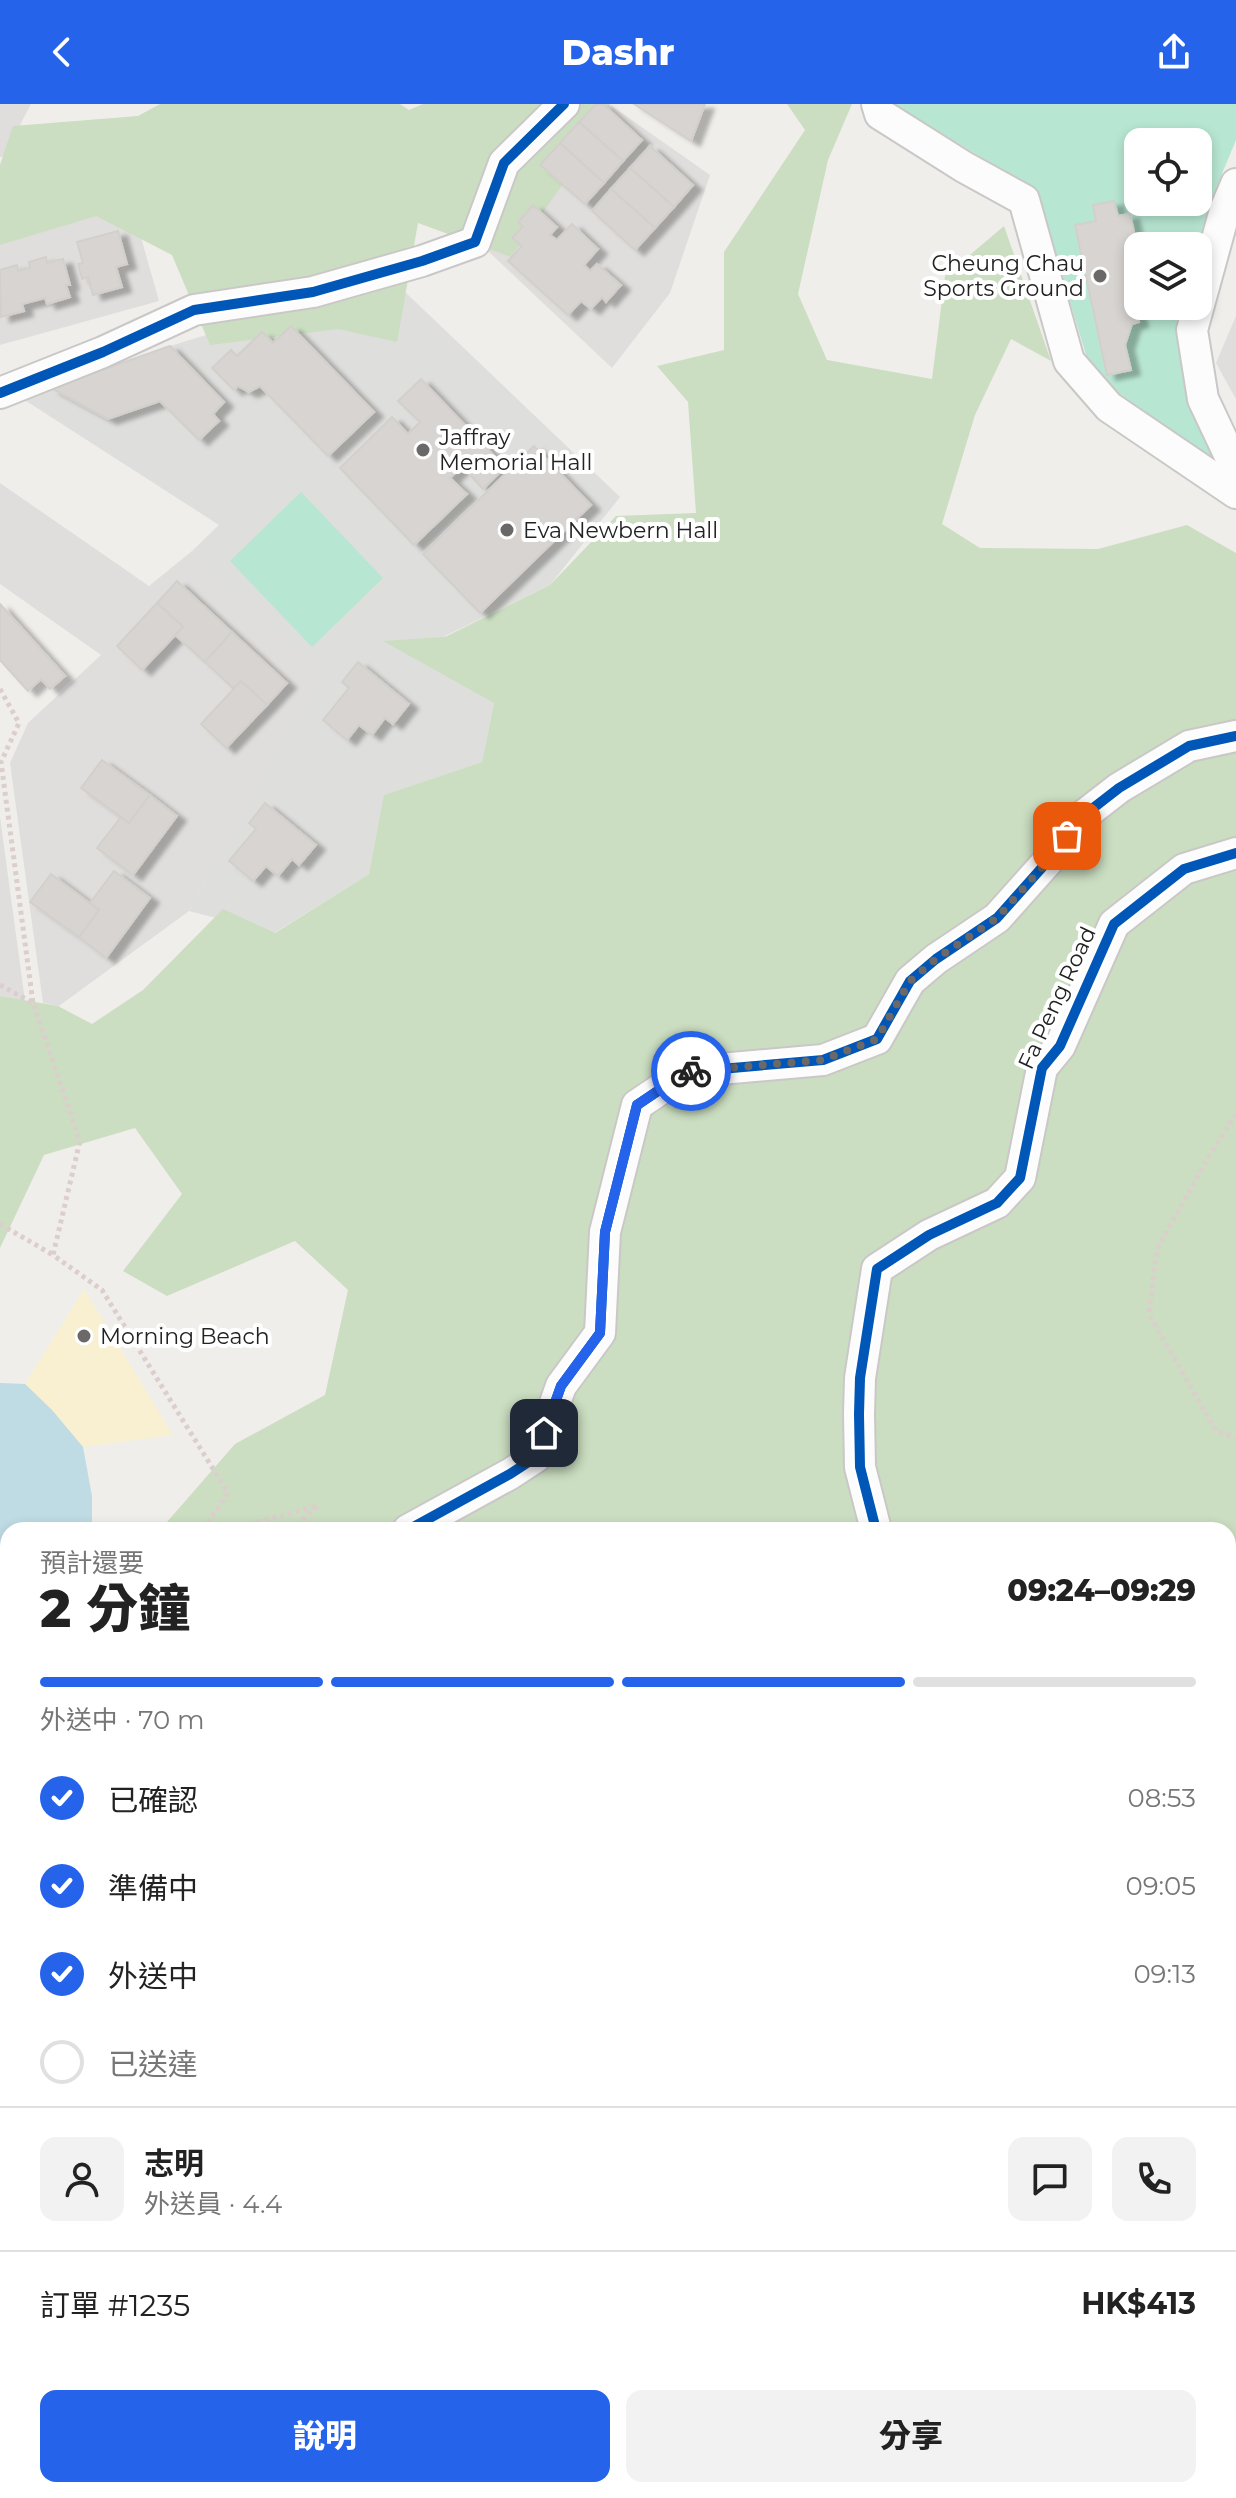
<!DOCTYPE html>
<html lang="zh-TW">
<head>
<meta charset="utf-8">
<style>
  body { margin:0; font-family:Montserrat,"Noto Sans TC",sans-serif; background:#f2f2f2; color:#222; height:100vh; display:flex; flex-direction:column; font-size:30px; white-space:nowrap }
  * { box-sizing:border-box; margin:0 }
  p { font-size:26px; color:#767676 }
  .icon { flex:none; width:44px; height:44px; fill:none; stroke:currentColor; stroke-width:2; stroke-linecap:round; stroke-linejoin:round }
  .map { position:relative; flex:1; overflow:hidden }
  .sheet { position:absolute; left:0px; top:1418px; width:1236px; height:976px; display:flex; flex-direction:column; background:#fff; border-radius:24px 24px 0 0; box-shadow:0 4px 12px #0003 }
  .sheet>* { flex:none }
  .fabs { position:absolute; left:1124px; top:24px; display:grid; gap:16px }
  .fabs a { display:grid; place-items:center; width:88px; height:88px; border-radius:16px; background:#fff; box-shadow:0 4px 12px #0003; font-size:40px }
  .pin { position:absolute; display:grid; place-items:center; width:68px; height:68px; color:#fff; margin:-34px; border-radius:16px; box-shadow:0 4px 12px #0006 }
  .courier { position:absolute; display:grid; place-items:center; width:80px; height:80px; margin:-40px; border:6px solid #2563eb; border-radius:50%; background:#fff; color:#222; box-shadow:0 2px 10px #0007 }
  .headline em { font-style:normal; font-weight:800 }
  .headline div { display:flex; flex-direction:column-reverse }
  .headline { display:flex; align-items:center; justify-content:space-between; height:136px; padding:0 40px }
  h1 { font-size:52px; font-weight:800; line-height:60px }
  .bar { display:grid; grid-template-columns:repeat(4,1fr); gap:12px 8px; align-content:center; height:96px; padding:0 40px }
  .bar i { height:10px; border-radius:6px; background:#e0e0e0 }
  .bar .current { background:#2563eb }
  .bar p { grid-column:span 4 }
  .line { display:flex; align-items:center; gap:20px; padding:0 40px; border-top:2px solid #e0e0e0 }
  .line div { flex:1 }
  .round { display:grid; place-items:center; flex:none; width:84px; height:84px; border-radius:16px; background:#f2f2f2 }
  ol { padding:0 40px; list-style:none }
  li { display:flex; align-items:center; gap:24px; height:88px }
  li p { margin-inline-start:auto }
  li .icon { padding:8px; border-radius:50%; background:#2563eb; color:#fff; stroke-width:4 }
  li:last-child { color:#767676 }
  li i { width:44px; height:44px; border:4px solid #e0e0e0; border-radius:50% }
  .action { display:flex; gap:16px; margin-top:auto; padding:16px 40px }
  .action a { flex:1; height:92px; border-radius:16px; background:#2563eb; color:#fff; font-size:32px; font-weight:800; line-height:92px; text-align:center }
  .action a+a { background:#f2f2f2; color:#222 }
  header { display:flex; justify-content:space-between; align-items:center; height:104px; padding:0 40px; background:#2563eb; color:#fff; font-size:36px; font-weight:800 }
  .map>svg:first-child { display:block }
  .residential { fill:#dfdedc }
  .religious { fill:#dededc }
  .forest { fill:#cbdec1 }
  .sand { fill:#f8f0d0 }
  .pitch { fill:#b7e6d2; fill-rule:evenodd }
  .water { fill:#bfdbe3 }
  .building { fill:#d7d4d2; stroke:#d3d0cc; stroke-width:2; filter:url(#shadow) }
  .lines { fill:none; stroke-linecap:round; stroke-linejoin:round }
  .lane-casing { stroke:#c9c8c7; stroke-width:20 }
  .street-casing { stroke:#c9c8c7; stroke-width:34 }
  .path { stroke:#dccecd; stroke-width:5; stroke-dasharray:4 4; stroke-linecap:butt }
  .lane { stroke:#fdfcfc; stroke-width:16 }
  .street { stroke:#fdfcfc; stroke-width:30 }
  .cycleway-casing { stroke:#fff; stroke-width:15 }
  .cycleway { stroke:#0057b8; stroke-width:10 }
  .done { stroke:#6a6968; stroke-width:8; stroke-dasharray:0 14.4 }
  .route { stroke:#2563eb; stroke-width:10 }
  .poi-dot { fill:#6a6968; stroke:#fff; stroke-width:3 }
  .labels { text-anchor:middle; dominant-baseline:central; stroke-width:8; stroke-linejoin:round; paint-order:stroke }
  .poi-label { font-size:22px; fill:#222; stroke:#fff; text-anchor:start }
  .street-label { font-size:22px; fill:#222; stroke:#fff }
</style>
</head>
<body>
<header><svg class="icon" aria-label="back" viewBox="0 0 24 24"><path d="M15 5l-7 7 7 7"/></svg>Dashr<svg class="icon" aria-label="share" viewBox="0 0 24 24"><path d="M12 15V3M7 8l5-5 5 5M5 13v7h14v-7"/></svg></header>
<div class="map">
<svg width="1236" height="2394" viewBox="0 0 1236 2394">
  <defs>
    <filter id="shadow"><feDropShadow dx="9" dy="5" stdDeviation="2" flood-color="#0004"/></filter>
  </defs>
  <rect width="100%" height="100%" fill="#f0eeeb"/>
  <g class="residential">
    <path d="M0 0H31L3 53H0Z"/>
    <path d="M609 0 710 71 670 189 612 264 489 148 525 56Z"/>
    <path d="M127 84 159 197 0 241V119Z"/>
    <path d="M1236 212V295L1216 259Z"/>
    <path d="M0 379 149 482 192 447 324 567 189 807 59 902 43 899 10 659 28 619 101 551 0 480Z"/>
    <path d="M0 713 25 897 0 892Z"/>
  </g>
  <path class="religious" d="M404 187 620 393 550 481 445 532 494 599 482 658 385 691 369 770 274 829 189 807 323 567 192 447 219 421 23 295 170 242 249 218Z"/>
  <g class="forest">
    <path d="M160 0H400L409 6 423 0H610L596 34 511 153 418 119 397 238 338 225 210 241 172 151 96 112 0 141V61L13 22 138 12Z"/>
    <path d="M787 0H852L828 56 798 190 827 256 932 275 945 172 1004 122 1051 257 1011 235 975 311 942 420 980 444 1098 445 1187 421 1236 449V2174L1228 2169V1426H160L235 1340 325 1291 348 1186 295 1137 167 1192 123 1167 182 1090 135 1024 44 1051 0 1144V892L58 902 92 920 143 886 223 805 275 829 369 770 384 691 482 658 494 599 383 537 445 533 550 481 616 412 696 409 688 298 657 262 724 246V148L805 26Z"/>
    <path d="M8 1892V2055L0 2031V1912Z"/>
    <path d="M0 2077 8 2078V2335L0 2315Z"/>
    <path d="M28 2386H255L260 2394H31Z"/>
    <path d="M546 2386H1014L1037 2394H550Z"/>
  </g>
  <path class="sand" d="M84 1185 173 1331 83 1343 52 1306 25 1280Z"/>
  <g class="pitch">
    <path d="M893 0H1236V36L1211 96 1197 142H1138V202H1179L1176 213 1191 291 1228 371 1120 290 1087 254 1036 86ZM1138 38H1198V98H1138Z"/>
    <path d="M301 388 383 474 312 543 230 457Z"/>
  </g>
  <path class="water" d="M0 1279 25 1280 52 1306 83 1343 92 1392V1418L89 1426H8V1505L0 1515Z"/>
  <g class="building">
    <path d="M596 0H603L642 36 623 57 579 18Z"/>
    <path d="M634 0H705L691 37Z"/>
    <path d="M579 18 623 57 604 79 560 39Z"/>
    <path d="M560 39 604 79 585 100 540 61Z"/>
    <path d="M650 42 693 81 674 103 630 64Z"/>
    <path d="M630 64 674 103 655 124 611 85Z"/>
    <path d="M611 85 655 124 635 146 592 107Z"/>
    <path d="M1114 97 1118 112 1130 110 1137 142 1124 144 1139 218 1132 220 1125 241 1131 266 1107 271 1075 121 1096 117 1093 101Z"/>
    <path d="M533 101 557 123 550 131 557 136 572 120 598 145 584 161 590 167 597 160 621 181 606 198 602 193 591 205 581 197 568 211 508 157 522 142 512 134 523 122 518 118Z"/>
    <path d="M118 127 127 160 116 163 122 183 93 191 88 173 82 175 78 160 83 159 77 138Z"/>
    <path d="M46 153 47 159 63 155 70 181H66L70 193 47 200 45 194 22 200 24 207 1 213 0 166 17 161 18 167 30 164 29 158Z"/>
    <path d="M291 222 374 308 328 352 260 282 249 288 238 282 234 286 212 264 231 246 237 252 262 228 273 239Z"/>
    <path d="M170 242 224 298 213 310 219 317 199 336 160 297 108 315 51 284Z"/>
    <path d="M421 275 505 363 483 385 462 362 450 374 467 390 414 441 340 364 392 313 408 330 420 318 398 297Z"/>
    <path d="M534 342 591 401 480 509 423 450Z"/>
    <path d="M177 477 232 528 205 558 175 531 183 523 157 499Z"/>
    <path d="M157 499 183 523 142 566 117 542Z"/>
    <path d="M0 500 65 572 50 585 41 575 28 587 0 556Z"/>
    <path d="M232 528 287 579 267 601 241 577 234 585 205 558Z"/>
    <path d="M358 558 409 600 393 620 385 614 372 631 359 621 347 636 323 616 349 584 342 578Z"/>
    <path d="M241 577 267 601 226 644 201 620Z"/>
    <path d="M102 656 150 691 129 719 81 684Z"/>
    <path d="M150 691 177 712 133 771 97 744 121 713 129 719Z"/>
    <path d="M265 699 316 741 299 761 292 755 278 772 266 762 253 777 229 757 256 725 249 719Z"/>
    <path d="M114 767 150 794 106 854 79 833 99 806 90 799Z"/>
    <path d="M51 770 99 806 79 833 30 798Z"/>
  </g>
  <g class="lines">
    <g class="lane-casing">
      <path id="lane" d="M237 2386 241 2394"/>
    </g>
    <g class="street-casing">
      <g id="street">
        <path d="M877 0 880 10 964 63 1024 96 1069 257 1109 303 1236 389"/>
        <path d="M1236 80 1225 106 1192 226 1203 295 1236 365"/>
        <path d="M0 289 103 248 194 206 313 188 422 157 475 138 504 59 564 0"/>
        <path d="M408 1426 510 1370 536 1353 561 1282 600 1229 605 1128 637 1001 686 968 823 956 877 935 910 877 936 855 997 814 1055 749 1079 715 1119 684 1189 642 1236 632"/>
        <path d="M876 1426 860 1363 859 1310 860 1274 877 1165 929 1131 997 1099 1020 1074 1042 964 1060 942 1114 820 1184 765 1236 749"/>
        <path d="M1228 1803 1236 1822"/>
      </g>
    </g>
    <g class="path">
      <path d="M0 585 19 619 1 658 33 899"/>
      <path d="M0 881 33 899 80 1037 53 1151 102 1186 228 1389 203 1426"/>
      <path d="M1236 1010 1208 1054 1157 1145 1149 1210 1216 1327 1236 1334"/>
      <path d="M0 1120 53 1151"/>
      <path d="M226 1426 318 1402 291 1426"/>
      <path d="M805 2386 811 2394"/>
    </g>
    <use href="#lane" class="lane"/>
    <use href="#street" class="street"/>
    <g class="cycleway-casing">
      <g id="cycleway">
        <path d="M0 289 103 248 194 206 313 188 422 157 475 138 504 59 564 0"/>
        <path d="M408 1426 510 1370 536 1353 561 1282 600 1229 605 1128 637 1001 686 968 823 956 877 935 910 877 936 855 997 814 1055 749 1079 715 1119 684 1189 642 1236 632"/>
        <path d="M876 1426 860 1363 859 1310 860 1274 877 1165 929 1131 997 1099 1020 1074 1042 964 1060 942 1114 820 1184 765 1236 749"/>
      </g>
    </g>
    <use href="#cycleway" class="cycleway"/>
  </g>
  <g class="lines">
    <path class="done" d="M691 967 823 956 877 935 910 877 936 855 997 814 1055 749 1067 732"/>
    <path class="route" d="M544 1329 561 1282 600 1229 605 1128 637 1001 686 968 691 967"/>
  </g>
  <g class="poi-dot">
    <circle cx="1100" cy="172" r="8"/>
    <circle cx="423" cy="346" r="8"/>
    <circle cx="507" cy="426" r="8"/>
    <circle cx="84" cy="1232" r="8"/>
  </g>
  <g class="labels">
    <g class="poi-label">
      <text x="1084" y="159" text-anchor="end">Cheung Chau<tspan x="1084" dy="25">Sports Ground</tspan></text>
      <text x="439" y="333">Jaffray<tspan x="439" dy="25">Memorial Hall</tspan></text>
      <text x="523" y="426">Eva Newbern Hall</text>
      <text x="100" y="1232">Morning Beach</text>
    </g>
    <g class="street-label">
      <text transform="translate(1057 894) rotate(-65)">Fa Peng Road</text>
    </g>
  </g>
</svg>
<div class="fabs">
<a><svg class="icon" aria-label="locate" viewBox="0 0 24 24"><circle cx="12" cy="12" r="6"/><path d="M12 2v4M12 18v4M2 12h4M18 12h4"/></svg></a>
<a><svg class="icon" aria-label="layers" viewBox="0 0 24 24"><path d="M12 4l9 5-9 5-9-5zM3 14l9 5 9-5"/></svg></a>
</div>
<div class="pin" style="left:1067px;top:732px;background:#ea580c"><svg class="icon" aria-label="bag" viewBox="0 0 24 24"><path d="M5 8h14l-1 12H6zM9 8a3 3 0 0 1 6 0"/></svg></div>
<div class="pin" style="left:544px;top:1329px;background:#1f2937"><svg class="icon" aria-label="home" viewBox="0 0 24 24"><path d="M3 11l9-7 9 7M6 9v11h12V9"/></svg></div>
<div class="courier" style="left:691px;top:967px"><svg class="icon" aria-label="bike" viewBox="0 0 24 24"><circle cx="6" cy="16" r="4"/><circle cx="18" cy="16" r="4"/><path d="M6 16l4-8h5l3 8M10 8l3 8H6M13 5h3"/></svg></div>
<section class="sheet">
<div class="headline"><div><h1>2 分鐘</h1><p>預計還要</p></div><em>09:24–09:29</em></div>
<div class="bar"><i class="current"></i><i class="current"></i><i class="current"></i><i></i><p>外送中 · 70 m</p></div>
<ol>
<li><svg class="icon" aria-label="check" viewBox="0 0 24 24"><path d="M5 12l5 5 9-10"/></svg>已確認<p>08:53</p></li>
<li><svg class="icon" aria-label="check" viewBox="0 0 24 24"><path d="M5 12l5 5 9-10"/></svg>準備中<p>09:05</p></li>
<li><svg class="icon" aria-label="check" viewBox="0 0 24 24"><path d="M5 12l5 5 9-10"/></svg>外送中<p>09:13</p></li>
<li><i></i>已送達</li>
</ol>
<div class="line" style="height:144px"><a class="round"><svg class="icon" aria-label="person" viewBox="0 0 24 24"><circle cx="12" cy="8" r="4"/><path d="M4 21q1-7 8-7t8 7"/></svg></a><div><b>志明</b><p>外送員 · 4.4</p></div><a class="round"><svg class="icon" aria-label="chat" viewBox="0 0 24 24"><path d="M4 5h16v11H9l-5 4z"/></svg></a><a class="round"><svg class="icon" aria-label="phone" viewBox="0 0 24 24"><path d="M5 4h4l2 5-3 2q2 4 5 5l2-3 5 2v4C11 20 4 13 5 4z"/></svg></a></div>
<div class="line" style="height:104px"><div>訂單 #1235</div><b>HK$413</b></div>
<div class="action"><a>說明</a><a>分享</a></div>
</section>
</div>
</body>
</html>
